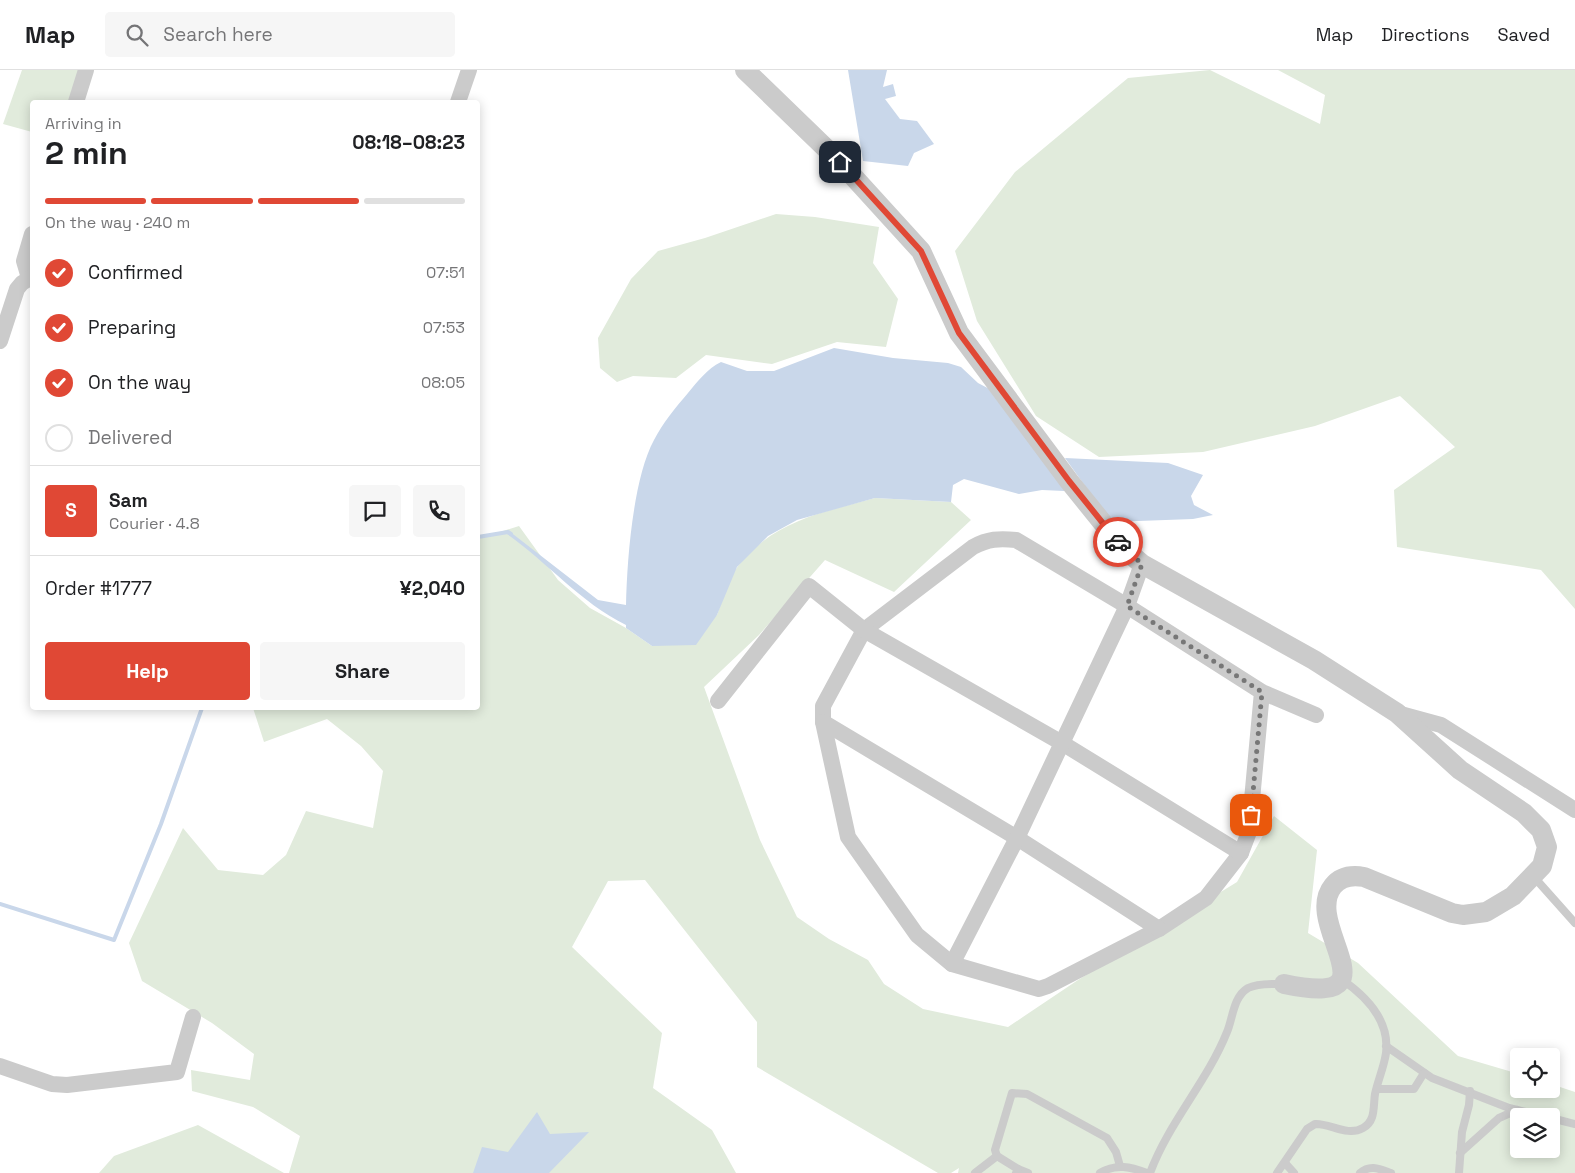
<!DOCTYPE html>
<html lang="en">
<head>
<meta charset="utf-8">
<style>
  body { margin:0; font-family:"Space Grotesk",sans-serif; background:#f6f6f6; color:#202124; height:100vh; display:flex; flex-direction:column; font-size:19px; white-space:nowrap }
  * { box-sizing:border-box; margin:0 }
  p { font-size:16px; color:#757577 }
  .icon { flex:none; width:28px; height:28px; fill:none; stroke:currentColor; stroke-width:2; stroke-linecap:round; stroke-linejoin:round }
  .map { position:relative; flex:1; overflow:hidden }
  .drawer { position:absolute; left:30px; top:30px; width:450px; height:610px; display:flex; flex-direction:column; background:#fff; border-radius:5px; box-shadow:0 2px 12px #0003 }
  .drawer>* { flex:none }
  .controls { position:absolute; left:1510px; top:978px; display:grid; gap:10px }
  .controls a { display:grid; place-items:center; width:50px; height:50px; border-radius:5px; background:#fff; box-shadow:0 2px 12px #0003; font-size:25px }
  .pin { position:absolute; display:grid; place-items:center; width:42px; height:42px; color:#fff; margin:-21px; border-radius:10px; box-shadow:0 2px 8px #0006 }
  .courier { position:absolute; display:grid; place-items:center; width:50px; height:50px; margin:-25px; border:4px solid #e04835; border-radius:50%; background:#fff; color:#222; box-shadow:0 1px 6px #0007 }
  .head em { font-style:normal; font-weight:700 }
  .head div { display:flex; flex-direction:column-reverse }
  .head { display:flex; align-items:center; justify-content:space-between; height:85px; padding:0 15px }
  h1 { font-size:32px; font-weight:700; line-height:38px }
  .bar { display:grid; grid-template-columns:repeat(4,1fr); gap:8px 5px; align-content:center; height:60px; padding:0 15px }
  .bar i { height:6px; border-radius:4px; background:#e0e0e0 }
  .bar .on { background:#e04835 }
  .bar p { grid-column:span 4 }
  .line { display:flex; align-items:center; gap:12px; padding:0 15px; border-top:1px solid #e0e0e0 }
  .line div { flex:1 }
  .round { display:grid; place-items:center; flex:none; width:52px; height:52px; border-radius:5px; background:#f6f6f6 }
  ol { padding:0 15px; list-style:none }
  li { display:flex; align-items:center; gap:15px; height:55px }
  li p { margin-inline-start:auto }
  li .icon { padding:5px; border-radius:50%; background:#e04835; color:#fff; stroke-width:4 }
  li:last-child { color:#757577 }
  li i { width:28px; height:28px; border:2px solid #e0e0e0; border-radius:50% }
  .button { display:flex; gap:10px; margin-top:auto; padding:10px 15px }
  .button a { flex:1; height:58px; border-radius:5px; background:#e04835; color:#fff; font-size:20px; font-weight:700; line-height:58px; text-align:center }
  .button a+a { background:#f6f6f6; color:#202124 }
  header { display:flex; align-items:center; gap:30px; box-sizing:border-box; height:70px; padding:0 25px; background:#fff; border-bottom:1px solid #e0e0e0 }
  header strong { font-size:24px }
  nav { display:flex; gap:28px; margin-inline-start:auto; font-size:18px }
  .search { width:350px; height:45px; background:#f6f6f6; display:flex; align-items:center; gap:12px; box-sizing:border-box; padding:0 18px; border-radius:5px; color:#757577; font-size:19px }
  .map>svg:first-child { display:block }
  .green { fill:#e1ebdc; fill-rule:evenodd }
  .water { fill:#c9d7ea }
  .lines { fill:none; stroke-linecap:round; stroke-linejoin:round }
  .stream { stroke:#c9d7ea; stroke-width:4 }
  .service { stroke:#cbcbcb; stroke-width:8 }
  .minor { stroke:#cbcbcb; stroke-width:16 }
  .tertiary { stroke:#cbcbcb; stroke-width:20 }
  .done { stroke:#777; stroke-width:5; stroke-dasharray:0 9 }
  .route { stroke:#e04835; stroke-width:6 }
</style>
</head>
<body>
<header>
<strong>Map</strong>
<div class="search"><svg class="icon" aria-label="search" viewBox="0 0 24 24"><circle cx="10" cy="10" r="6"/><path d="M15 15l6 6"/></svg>Search here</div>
<nav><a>Map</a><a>Directions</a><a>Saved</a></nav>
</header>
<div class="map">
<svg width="1575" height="1103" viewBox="0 0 1575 1103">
  <rect width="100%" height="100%" fill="#fff"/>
  <g class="green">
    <path d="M22 0H80L68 32H32V62L3 54Z"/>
    <path d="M1210 0 1320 54 1325 25 1278 0H1575V539L1541 500 1397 477 1394 420 1455 377 1400 326 1315 356 1203 382 1099 387 1036 346 977 251 955 181 1015 102 1128 8Z"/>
    <path d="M776 144 815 147 879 157 873 193 898 229 886 277 837 272 772 294 706 285 676 308 633 306 617 312 600 298 598 268 631 209 658 181 705 168Z"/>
    <path d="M875 428 951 432 971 450 894 522 825 490 759 565 704 617 760 770 797 847 829 869 868 890 884 914 923 939 1008 957 1078 910 1237 812 1274 746 1317 780 1308 863 1358 893 1458 986 1519 1004V1019H1551V1014L1575 1022V1103H958L959 1098 951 1103H938L757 997V952L645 810 608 811 572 877 662 963 653 1018 712 1060 736 1103H289L300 1066 253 1037 192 1021 191 1000 250 1010 254 984 212 953 142 911 129 873 183 758 218 800 263 805 286 785 306 741 373 758 383 701 361 676 327 649 264 672 253 638H478V469L519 456 558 510 590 538 626 558 652 576 717 545C723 530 728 509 738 496 773 451 823 442 875 428ZM1519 1046H1551V1079H1519Z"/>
    <path d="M198 1055 284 1103H99L114 1086Z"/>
  </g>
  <g class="water">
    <path d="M848 0H887L883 17 893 14 896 26 885 29 900 49 917 51 934 74 914 83 908 96 863 91Z"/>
    <path d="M834 278 893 288 948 293 961 297 978 313 1001 325 1066 413 1064 421 1042 420 1019 424 964 409 953 415 951 432 875 428 797 450 768 466 737 497 717 545 696 575 652 576 626 558V555C580 532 548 493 507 464L509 461 598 530 626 535C627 490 633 409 654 370 663 353 675 338 688 323 698 311 707 299 721 292L747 301H774Z"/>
    <path d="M1065 388 1168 393 1203 405 1191 426 1194 435 1213 445 1193 449 1111 452Z"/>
    <path d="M537 1042 550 1064 589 1062 549 1103H473L482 1077 508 1082Z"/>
  </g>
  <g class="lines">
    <g class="stream">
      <path d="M478 467 508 462 511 464"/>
      <path d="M0 834 114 870 161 754 202 638"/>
    </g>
    <g class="service">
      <path d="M1534 807 1575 853"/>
      <path d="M1386 976 1432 1008 1509 1038 1543 1046"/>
      <path d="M1377 1019H1414L1424 1003"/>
      <path d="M1551 1048 1575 1054"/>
      <path d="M1460 1083 1499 1048 1517 1040"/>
      <path d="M1285 1093 1294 1103"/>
      <path d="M1018 1099 1028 1103"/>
      <path d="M975 1103 997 1086"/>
      <path d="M1016 1103 1018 1099 997 1086 995 1080 1012 1023 1027 1024 1107 1068 1116 1082 1120 1096"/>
      <path d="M1100 1103C1116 1093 1131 1097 1147 1103"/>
      <path d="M1150 1103C1169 1052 1207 1012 1227 962 1233 948 1233 927 1248 918 1258 913 1272 914 1282 914"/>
      <path d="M1277 1103 1307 1059 1315 1054C1330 1053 1347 1067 1363 1058 1376 1051 1373 1036 1375 1024 1378 1010 1384 997 1386 983 1390 950 1366 926 1341 909"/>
      <path d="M1360 1103C1370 1094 1380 1099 1391 1103"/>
      <path d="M1459 1103 1462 1062 1469 1035 1470 1021"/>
    </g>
    <g class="minor">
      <path d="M76 32 86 0"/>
      <path d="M458 32 469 0"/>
      <path d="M29 208 24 191 32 164"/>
      <path d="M0 271 17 219 22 213 32 207"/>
      <path d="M1262 622 1249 762 1241 783 1206 828 1159 859 1048 916 1039 919 952 894 917 865 848 767 823 652V636L864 560 973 477C988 469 999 468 1016 470L1127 536 1262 622 1316 645"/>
      <path d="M718 631 809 516 864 560 1062 673 1241 783"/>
      <path d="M1397 643 1441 655 1575 740"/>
      <path d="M823 652 1017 768 1159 859"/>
      <path d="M952 894 1017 768 1127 536 1142 494"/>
      <path d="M0 996 52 1014 67 1015 177 1002 193 947"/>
    </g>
    <path class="tertiary" d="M745 0 840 92 921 181 959 263 1069 411 1123 478 1142 494 1314 590 1397 643 1460 700 1524 743 1541 760 1547 777 1542 796 1513 826 1486 842 1463 845 1452 843 1364 807C1353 805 1341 806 1333 816 1301 855 1401 939 1284 914"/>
  </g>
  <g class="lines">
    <path class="done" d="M1118 472 1142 494 1127 536 1262 622 1251 745"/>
    <path class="route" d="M840 92 921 181 959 263 1069 411 1118 472"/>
  </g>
</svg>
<div class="controls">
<a><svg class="icon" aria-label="locate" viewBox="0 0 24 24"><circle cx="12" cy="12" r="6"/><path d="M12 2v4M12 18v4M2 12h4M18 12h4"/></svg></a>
<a><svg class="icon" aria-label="layers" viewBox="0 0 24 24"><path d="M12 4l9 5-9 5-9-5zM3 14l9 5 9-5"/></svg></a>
</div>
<div class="pin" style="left:1251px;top:745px;background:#ea580c"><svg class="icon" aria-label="bag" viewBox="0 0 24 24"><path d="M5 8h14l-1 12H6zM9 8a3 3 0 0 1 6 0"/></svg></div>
<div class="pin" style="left:840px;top:92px;background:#1f2937"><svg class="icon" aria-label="home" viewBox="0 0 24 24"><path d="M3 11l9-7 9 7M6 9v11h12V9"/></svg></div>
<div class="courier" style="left:1118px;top:472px"><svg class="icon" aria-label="car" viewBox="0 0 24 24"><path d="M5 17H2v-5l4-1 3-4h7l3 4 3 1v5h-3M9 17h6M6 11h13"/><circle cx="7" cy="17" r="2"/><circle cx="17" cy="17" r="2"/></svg></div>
<section class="drawer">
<div class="head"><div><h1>2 min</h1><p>Arriving in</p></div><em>08:18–08:23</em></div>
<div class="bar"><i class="on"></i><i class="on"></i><i class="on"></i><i></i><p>On the way · 240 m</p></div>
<ol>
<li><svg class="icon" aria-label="check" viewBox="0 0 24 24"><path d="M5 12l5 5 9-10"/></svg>Confirmed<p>07:51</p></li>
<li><svg class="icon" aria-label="check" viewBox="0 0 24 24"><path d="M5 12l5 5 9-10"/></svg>Preparing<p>07:53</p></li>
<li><svg class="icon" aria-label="check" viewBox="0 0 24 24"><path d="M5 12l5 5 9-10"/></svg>On the way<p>08:05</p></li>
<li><i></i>Delivered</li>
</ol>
<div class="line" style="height:90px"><b class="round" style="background:#e04835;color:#fff">S</b><div><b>Sam</b><p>Courier · 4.8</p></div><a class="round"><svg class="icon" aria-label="chat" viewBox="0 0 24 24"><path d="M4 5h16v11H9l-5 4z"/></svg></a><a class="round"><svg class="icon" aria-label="phone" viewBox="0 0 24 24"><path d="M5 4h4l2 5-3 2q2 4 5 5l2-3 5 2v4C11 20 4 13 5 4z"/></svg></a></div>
<div class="line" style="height:65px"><div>Order #1777</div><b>¥2,040</b></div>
<div class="button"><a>Help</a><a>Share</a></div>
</section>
</div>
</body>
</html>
